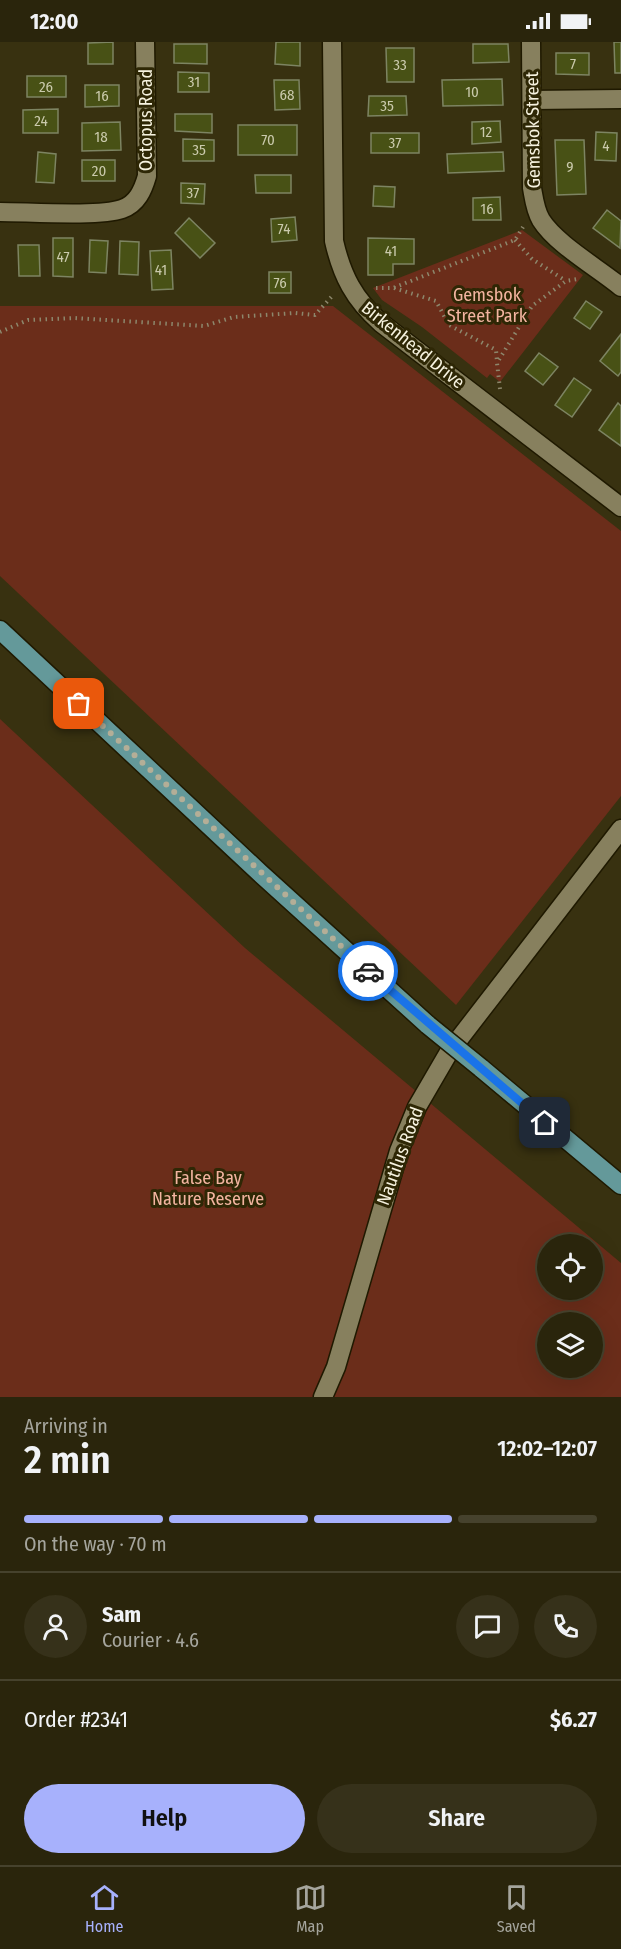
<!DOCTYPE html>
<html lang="en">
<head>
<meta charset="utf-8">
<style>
  body { margin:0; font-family:"Fira Sans Condensed",sans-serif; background:#36311a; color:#f1f3f6; height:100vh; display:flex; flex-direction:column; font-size:22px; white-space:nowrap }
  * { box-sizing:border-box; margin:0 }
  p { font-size:20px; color:#a5a59d }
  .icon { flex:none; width:33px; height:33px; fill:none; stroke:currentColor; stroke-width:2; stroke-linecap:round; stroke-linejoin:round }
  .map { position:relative; height:1355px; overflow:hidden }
  .panel { display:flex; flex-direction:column; background:#2a250c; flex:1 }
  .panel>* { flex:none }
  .buttons { position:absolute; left:537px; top:1192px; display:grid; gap:12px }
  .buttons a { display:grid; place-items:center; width:66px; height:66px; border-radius:50%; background:#2a250c; box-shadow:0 6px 24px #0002,0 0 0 2px #46422d; font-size:30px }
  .pin { position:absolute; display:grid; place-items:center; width:51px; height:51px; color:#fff; margin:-26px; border-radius:12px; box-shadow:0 3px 9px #0006 }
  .courier { position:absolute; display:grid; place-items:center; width:60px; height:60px; margin:-30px; border:4px solid #1a73e8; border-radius:50%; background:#fff; color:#222; box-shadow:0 2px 8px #0007 }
  .head em { font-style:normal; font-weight:600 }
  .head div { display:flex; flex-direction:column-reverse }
  .head { display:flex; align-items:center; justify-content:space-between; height:102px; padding:0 24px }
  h1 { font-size:39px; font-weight:600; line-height:45px }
  .bar { display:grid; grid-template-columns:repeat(4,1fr); gap:9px 6px; align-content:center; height:72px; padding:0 24px }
  .bar i { height:8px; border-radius:4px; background:#46422d }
  .bar .on { background:#a7b1fc }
  .bar p { grid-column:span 4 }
  .line { display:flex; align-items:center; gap:15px; padding:0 24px; border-top:2px solid #46422d }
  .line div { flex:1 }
  .round { display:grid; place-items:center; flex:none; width:63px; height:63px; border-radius:32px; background:#36311a }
  .button { display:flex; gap:12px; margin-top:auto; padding:12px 24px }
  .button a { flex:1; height:69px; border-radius:36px; background:#a7b1fc; color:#111; font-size:24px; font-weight:600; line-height:69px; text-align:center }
  .button a+a { background:#36311a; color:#f1f3f6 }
  .status { display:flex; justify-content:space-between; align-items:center; height:42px; padding:0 30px; background:#2a250c; direction:ltr }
  .status svg { height:16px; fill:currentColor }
  .dock { display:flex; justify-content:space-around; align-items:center; height:84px; border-top:2px solid #46422d; background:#2a250c; font-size:16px; color:#a5a59d }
  .dock a { display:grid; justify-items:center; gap:3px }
  .dock .on { color:#a7b1fc }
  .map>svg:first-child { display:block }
  .green { fill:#6b2d1a; fill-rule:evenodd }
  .building { fill:#485115; stroke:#7d8462; stroke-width:1.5 }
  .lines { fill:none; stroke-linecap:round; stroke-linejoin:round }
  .minor-casing { stroke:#1f1900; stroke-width:21 }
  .primary-casing { stroke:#1f1900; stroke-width:21 }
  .path { stroke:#8d876c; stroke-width:4; stroke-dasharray:1.5 4.5; stroke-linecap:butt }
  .minor { stroke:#87805e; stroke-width:18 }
  .primary { stroke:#64999a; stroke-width:18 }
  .primary-bridge-casing { stroke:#1f1900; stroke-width:21; stroke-linecap:butt }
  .primary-bridge { stroke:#64999a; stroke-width:18 }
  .done { stroke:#b4ae97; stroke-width:6; stroke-dasharray:0 10.8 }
  .route { stroke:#1a73e8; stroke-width:8 }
  .labels { text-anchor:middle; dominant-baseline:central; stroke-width:6; stroke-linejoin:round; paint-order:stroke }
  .number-label { font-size:15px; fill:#cacaac }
  .street-label { font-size:18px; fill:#f6f2df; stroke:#2e2705 }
  .park-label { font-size:18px; fill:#f3b4a0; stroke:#2e2705 }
</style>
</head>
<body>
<div class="status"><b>12:00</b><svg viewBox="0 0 49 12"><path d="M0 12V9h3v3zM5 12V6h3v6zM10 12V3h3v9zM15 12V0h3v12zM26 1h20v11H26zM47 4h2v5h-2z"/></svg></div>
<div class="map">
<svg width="621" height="1355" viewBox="0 0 621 1355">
  <rect width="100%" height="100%" fill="#383110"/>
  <g class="green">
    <path d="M522 188 583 233 500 340 490 332 487 336 422 285 382 258 373 246Z"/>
    <path d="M0 264H333L621 489V754L456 963 0 534Z"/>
    <path d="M0 677 245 906 621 1221V1355H0ZM548 1203H592V1248H548ZM548 1281H592V1326H548Z"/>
  </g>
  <g class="building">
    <path d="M113 0V22H88V1Z"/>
    <path d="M276 0H300V24L275 22Z"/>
    <path d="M614 0H621V31H615Z"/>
    <path d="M174 2H207V22L174 21Z"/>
    <path d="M473 2H508L509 20 473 21Z"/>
    <path d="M386 6H414V40H387Z"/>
    <path d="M556 11H589V33L556 32Z"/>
    <path d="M178 30 209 31V50H178Z"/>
    <rect x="27" y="34" width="39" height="21"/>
    <path d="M502 37 503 63 443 64 442 38Z"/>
    <path d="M274 38H299L300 67 275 68Z"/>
    <path d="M85 43H119V64L85 65Z"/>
    <path d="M369 54H406L407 73 368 74Z"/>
    <path d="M58 67V91H23V68Z"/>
    <path d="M175 72H212V91L175 89Z"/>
    <path d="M500 79 501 100 472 102V80Z"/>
    <path d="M120 80 121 108 82 109V81Z"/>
    <rect x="238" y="83" width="59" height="30"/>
    <path d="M596 90 617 91 616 119 595 118Z"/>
    <rect x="371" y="91" width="48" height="20"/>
    <path d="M183 97 214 98V119H183Z"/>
    <path d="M555 98H584L586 152 557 153Z"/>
    <path d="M38 110 56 112 54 141 36 140Z"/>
    <path d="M503 110 504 129 448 131 447 112Z"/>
    <rect x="82" y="118" width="33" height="21"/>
    <path d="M255 133H291V151H256Z"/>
    <path d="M181 141 205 142 204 162 181 161Z"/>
    <path d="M374 144 395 145 394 165 373 164Z"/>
    <path d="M500 155 501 178H473V156Z"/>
    <path d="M607 168 621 179 620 206 593 186Z"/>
    <path d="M295 175 297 198 272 200 271 177Z"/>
    <path d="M189 176 215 201 200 216 175 191Z"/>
    <path d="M53 196H73V235L53 234Z"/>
    <path d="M368 196 414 197V222H393V233H368Z"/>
    <path d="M90 198 108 199 106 231 89 230Z"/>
    <path d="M120 199 139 200 138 233 119 232Z"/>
    <path d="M18 203H39L40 234H19Z"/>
    <path d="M171 208 173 247 152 248 150 209Z"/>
    <rect x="269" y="230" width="22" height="21"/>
    <path d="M586 259 602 270 590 287 574 276Z"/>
    <path d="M621 292V330L618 334 600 319Z"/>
    <path d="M539 311 558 325 543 343 525 329Z"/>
    <path d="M574 336 591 348 572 375 555 363Z"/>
    <path d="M618 361 621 364V404L599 388Z"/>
  </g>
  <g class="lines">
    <g class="minor-casing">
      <g id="minor">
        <path d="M332 0 334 199C342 234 354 257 381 281L621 465"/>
        <path d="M531 0 532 146C534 157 535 168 541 178 556 202 598 226 621 245"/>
        <path d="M532 58 621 57"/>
        <path d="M0 170C28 170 99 175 122 167 137 162 143 148 147 134L145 0"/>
        <path d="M323 1355 336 1325 399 1109 417 1065 449 1010 621 787"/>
      </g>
    </g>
    <g class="primary-casing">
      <g id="primary">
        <path d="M0 588 260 831 428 983"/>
        <path d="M481 1026 621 1143"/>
      </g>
    </g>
    <g class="path">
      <path d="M515 198 532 217 566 239"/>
      <path d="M376 246H393L515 198 523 185"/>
      <path d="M394 246 436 259 449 283 496 308 497 320"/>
      <path d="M0 290 28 278 74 276 204 284 234 275 295 271 315 273 334 252"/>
      <path d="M500 347 497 321 532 264 566 239 577 237"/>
    </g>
    <use href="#minor" class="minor"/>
    <use href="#primary" class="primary"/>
    <g class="primary-bridge-casing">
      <path id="primary-bridge" d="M428 983 481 1026"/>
    </g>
    <use href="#primary-bridge" class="primary-bridge"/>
  </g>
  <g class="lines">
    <path class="done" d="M79 662 368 929"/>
    <path class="route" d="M368 929 545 1081"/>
  </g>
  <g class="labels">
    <g class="number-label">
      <text x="573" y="22">7</text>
      <text x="400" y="23">33</text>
      <text x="194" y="40">31</text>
      <text x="46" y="45">26</text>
      <text x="472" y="50">10</text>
      <text x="287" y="53">68</text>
      <text x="102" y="54">16</text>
      <text x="387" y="64">35</text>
      <text x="41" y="79">24</text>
      <text x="486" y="90">12</text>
      <text x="101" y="95">18</text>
      <text x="268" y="98">70</text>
      <text x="395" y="101">37</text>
      <text x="606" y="104">4</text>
      <text x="199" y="108">35</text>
      <text x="570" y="125">9</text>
      <text x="99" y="129">20</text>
      <text x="193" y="151">37</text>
      <text x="487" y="167">16</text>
      <text x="284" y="187">74</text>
      <text x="391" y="209">41</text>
      <text x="63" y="215">47</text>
      <text x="161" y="228">41</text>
      <text x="280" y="241">76</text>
    </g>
    <g class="street-label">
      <text transform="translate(146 78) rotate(-90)">Octopus Road</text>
      <text transform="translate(533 88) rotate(-91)">Gemsbok Street</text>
      <text transform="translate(413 303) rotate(39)">Birkenhead Drive</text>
      <text transform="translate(400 1114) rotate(-70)">Nautilus Road</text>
    </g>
    <g class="park-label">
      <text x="487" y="253">Gemsbok<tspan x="487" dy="21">Street Park</tspan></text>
      <text x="208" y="1136">False Bay<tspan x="208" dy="21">Nature Reserve</tspan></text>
    </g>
  </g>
</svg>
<div class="buttons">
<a><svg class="icon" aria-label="locate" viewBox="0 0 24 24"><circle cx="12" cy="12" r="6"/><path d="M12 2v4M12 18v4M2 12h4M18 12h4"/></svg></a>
<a><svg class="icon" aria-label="layers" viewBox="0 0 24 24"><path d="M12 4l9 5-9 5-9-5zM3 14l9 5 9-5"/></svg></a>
</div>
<div class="pin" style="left:79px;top:662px;background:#ea580c"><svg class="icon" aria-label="bag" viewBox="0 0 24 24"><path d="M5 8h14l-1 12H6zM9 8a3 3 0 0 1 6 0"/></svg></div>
<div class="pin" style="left:545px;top:1081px;background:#1f2937"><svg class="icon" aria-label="home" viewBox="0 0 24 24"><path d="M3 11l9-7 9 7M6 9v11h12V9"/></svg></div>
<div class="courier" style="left:368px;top:929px"><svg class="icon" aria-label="car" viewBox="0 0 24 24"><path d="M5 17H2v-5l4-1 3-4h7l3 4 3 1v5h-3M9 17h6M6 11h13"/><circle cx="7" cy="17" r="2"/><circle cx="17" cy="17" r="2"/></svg></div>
</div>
<section class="panel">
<div class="head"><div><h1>2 min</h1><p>Arriving in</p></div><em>12:02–12:07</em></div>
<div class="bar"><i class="on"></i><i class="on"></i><i class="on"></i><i></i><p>On the way · 70 m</p></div>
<div class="line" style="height:108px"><a class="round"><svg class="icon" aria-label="person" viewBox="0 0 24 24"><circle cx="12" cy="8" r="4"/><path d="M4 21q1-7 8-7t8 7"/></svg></a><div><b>Sam</b><p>Courier · 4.6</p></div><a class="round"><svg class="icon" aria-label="chat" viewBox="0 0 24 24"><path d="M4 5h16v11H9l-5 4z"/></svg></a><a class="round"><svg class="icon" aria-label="phone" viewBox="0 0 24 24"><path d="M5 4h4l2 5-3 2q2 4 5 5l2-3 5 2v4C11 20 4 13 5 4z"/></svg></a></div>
<div class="line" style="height:78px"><div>Order #2341</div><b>$6.27</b></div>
<div class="button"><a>Help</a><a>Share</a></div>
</section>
<nav class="dock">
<a class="on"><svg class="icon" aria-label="home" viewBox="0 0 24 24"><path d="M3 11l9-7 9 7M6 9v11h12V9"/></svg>Home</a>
<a><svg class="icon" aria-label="map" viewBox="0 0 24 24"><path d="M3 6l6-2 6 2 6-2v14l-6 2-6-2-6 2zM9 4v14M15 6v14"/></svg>Map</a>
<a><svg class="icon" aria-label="saved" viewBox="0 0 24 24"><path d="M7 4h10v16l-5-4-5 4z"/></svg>Saved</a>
</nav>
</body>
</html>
